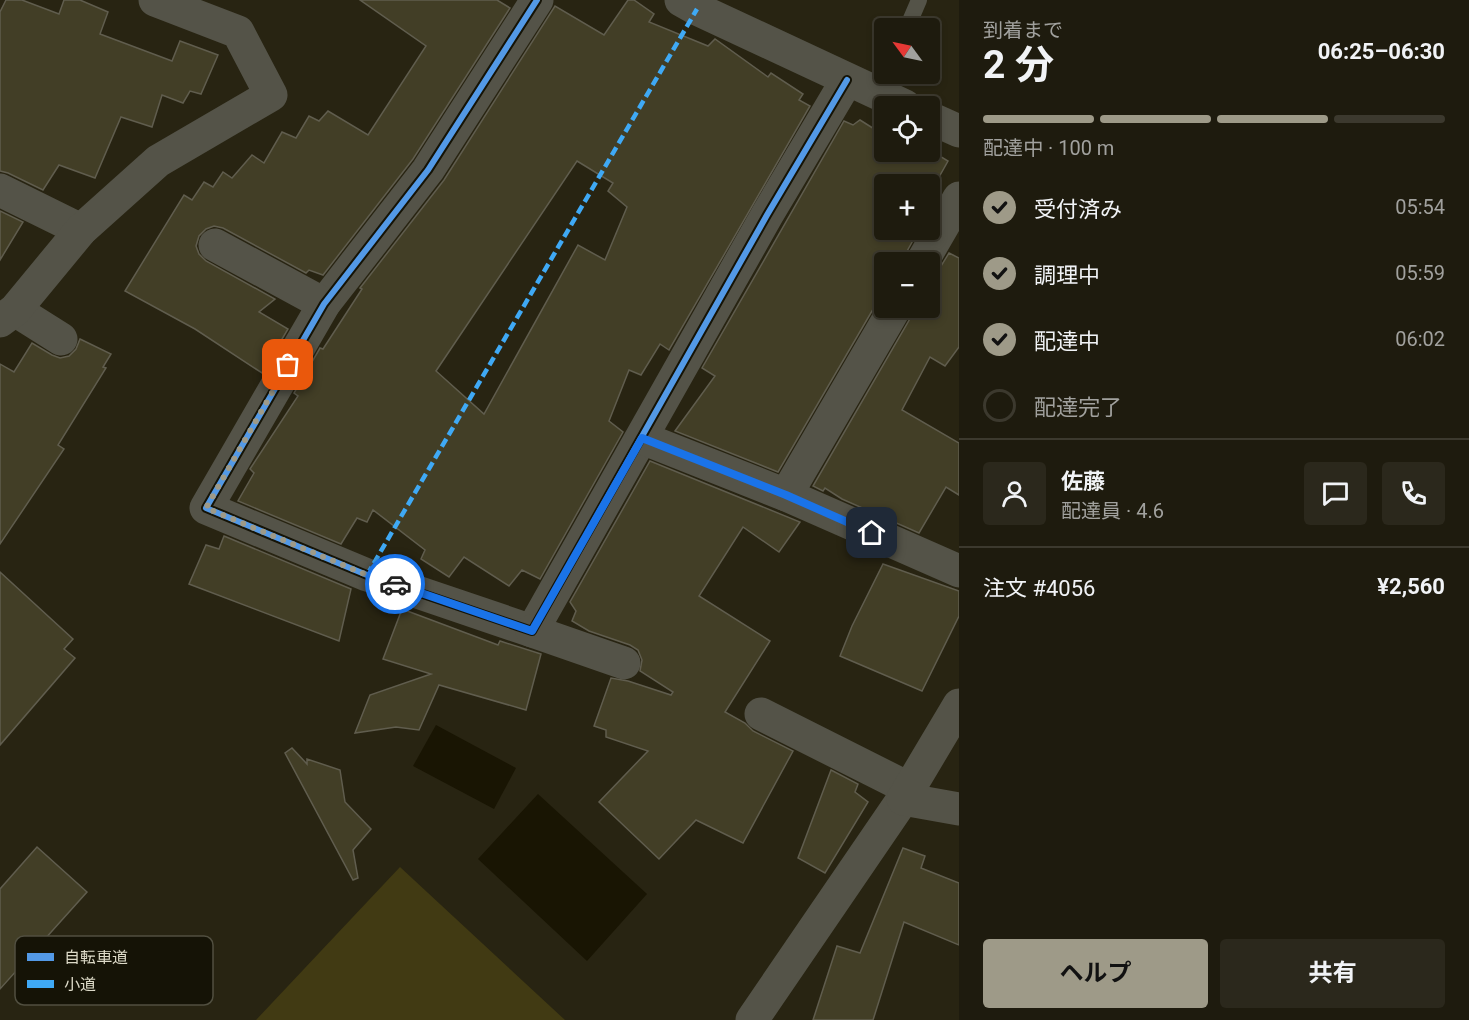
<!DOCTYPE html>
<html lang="ja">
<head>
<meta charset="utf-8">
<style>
  body { margin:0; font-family:Roboto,"Noto Sans JP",sans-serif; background:#2b281c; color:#f1f3f6; height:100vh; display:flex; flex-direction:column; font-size:22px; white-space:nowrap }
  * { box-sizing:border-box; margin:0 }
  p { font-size:20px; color:#a1a19e }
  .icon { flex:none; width:33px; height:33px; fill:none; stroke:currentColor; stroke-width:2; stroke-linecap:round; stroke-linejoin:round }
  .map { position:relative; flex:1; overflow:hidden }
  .sheet { display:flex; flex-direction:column; background:#1e1b0e; width:510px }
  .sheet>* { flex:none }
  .needle { width:39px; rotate:303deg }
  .controls { position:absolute; left:874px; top:18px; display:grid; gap:12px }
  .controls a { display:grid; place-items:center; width:66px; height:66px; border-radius:6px; background:#1e1b0e; box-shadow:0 3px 9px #0003,0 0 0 2px #3c392e; font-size:30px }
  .pin { position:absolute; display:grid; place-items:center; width:51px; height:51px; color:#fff; margin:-26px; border-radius:12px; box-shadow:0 3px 9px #0006 }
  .courier { position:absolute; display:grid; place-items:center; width:60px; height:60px; margin:-30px; border:4px solid #1a73e8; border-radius:50%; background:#fff; color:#222; box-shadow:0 2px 8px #0007 }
  .head em { font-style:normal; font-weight:700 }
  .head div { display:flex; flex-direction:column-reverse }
  .head { display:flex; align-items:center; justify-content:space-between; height:102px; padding:0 24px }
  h1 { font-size:39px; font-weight:700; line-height:45px }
  .bar { display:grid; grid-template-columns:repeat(4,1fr); gap:9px 6px; align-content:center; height:72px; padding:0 24px }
  .bar i { height:8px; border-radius:4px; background:#3c392e }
  .bar .selected { background:#9e9a88 }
  .bar p { grid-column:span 4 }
  .line { display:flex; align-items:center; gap:15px; padding:0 24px; border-top:2px solid #3c392e }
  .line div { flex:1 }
  .round { display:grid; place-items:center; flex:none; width:63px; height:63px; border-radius:6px; background:#2b281c }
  ol { padding:0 24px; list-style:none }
  li { display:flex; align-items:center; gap:18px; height:66px }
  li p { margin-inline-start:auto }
  li .icon { padding:6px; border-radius:50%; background:#9e9a88; color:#111; stroke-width:4 }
  li:last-child { color:#a1a19e }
  li i { width:33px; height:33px; border:3px solid #3c392e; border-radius:50% }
  .action { display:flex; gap:12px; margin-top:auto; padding:12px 24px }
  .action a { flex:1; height:69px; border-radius:6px; background:#9e9a88; color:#111; font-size:24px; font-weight:700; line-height:69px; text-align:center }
  .action a+a { background:#2b281c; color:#f1f3f6 }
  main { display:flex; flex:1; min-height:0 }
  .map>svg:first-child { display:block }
  .green { fill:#413a13 }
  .water { fill:#191503 }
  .building { fill:#423e26; stroke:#605d4e; stroke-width:1.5; fill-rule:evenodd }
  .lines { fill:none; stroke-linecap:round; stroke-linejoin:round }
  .service { stroke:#545348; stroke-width:16 }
  .minor { stroke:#545348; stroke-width:33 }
  .tertiary { stroke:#545348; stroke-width:33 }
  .quiet { stroke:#3fa9f5; stroke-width:4.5; stroke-dasharray:9 4.5; stroke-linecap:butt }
  .cycleway-casing { stroke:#151306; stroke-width:10 }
  .cycleway { stroke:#5399e6; stroke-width:6 }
  .done { stroke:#9e9a88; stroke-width:6; stroke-dasharray:0 10.8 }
  .route { stroke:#1a73e8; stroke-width:8 }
  .key { fill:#151306; stroke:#514f40; stroke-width:1.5 }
  .key-label { font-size:16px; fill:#dddac8 }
</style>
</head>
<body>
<main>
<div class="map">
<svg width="959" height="1020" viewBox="0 0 959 1020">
  <rect width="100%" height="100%" fill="#282412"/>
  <path class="green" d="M400 867 565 1020H256Z"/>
  <g class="water">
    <path d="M436 725 516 768 494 809 413 766Z"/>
    <path d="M538 794 647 894 587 961 478 859Z"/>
  </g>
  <g class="building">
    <path d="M6 0H22L59 14 64 0H80L108 12 100 34 172 61 180 41 218 55 201 94 190 91 183 103 162 95 152 127 121 117 95 178 59 165 43 190 8 173 0 171V12Z"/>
    <path d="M360 0H497L510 8 413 159 323 275 309 270 306 273 223 228 214 226 206 229 199 236 196 246 199 254 206 261 275 299 259 312 288 329 262 373 195 329 125 291 184 195 192 200 204 182 213 187 223 172 232 178 252 155 264 163 282 132 296 138 309 116 319 121 328 111 368 135 426 46Z"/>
    <path d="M628 0H634L654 14 649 22 708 46 715 39 768 77 771 73 803 94 799 100 810 106 669 350 660 344 641 375 629 370 609 421 623 432 540 579 522 570 509 586 464 557 449 577 421 559 425 550 373 510 367 522 357 518 341 544 238 501 254 473 250 469 298 396 294 393 320 348 323 349 362 289 360 288 444 180 555 6 604 35ZM577 161 613 183 608 191 627 207 605 260 578 245 484 414 436 371Z"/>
    <path d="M860 120 879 132 885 128V152H930V150L948 161 930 193V184H885V230H908V231L916 235 906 253 903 262H885V292L879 299 778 472 675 431 715 376 702 368 844 121 853 125Z"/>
    <path d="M0 211 23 222 0 260Z"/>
    <path d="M949 253 959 258V347L945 366 930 357 902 410 959 443V495L946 487 919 533 842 499 825 488 823 491 813 486 911 317 914 308H930V279L938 271Z"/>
    <path d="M80 339 111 354 103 367 106 368 58 445 64 449 0 544V364L14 372 32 343 52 355 60 358 69 356 76 349Z"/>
    <path d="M650 461 800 522 779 552 743 527 699 596 770 641 725 712 745 723 753 731 793 751 743 843 696 820 659 859 599 802 648 751 606 737V730L594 726 611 678 628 681 671 695 673 692 640 671 642 660 638 650 630 645 589 631 572 621 576 611 570 602Z"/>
    <path d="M224 536 351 589 339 641 189 584 206 545 219 549Z"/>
    <path d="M883 564 959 591V616L922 691 840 656 852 626Z"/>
    <path d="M0 572 73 639 64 649 75 658 0 745Z"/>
    <path d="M402 609 498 645 500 641 541 654 526 710 439 685 419 730 396 727 355 733 370 695 431 674 383 659Z"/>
    <path d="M292 748 307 764V759L340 770 345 802 371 829 353 850 358 878 353 880 285 753Z"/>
    <path d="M831 770 858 784 855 792 868 802 825 873 798 858Z"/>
    <path d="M37 847 87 892 0 989V889Z"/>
    <path d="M903 848 925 856 921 868 959 883V945L904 922 873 1020H813L837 946 860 953Z"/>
  </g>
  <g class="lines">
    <g class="service">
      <path d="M907 28 919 0"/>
      <path d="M879 95 888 74"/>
    </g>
    <g class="minor">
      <path d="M537 0 428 170 324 304 206 508 367 575 532 631 767 215 847 80"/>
      <path d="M681 0 697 9 905 106"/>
      <path d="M930 118 959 131"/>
      <path d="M0 190 81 230"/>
      <path d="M215 245 324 304"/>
      <path d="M922 262 959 198"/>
      <path d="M15 310 61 339"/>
      <path d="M0 321 15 310 81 230 158 161 271 95 238 32 155 0"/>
      <path d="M642 438 786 495 959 571"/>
      <path d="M786 495 895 308"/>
      <path d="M532 631 624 663"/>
      <path d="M761 714 910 789"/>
      <path d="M752 1020 903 799"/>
    </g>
    <path class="tertiary" d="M959 705 903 799 959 809"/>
    <path class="quiet" d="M367 575 697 9"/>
    <g class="cycleway-casing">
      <path id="cycleway" d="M537 0 428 170 324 304 206 508 367 575 532 631 767 215 847 80"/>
    </g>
    <use href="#cycleway" class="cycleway"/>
  </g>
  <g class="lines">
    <path class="done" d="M288 365 206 508 367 575 395 584"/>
    <path class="route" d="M395 584 532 631 642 438 786 495 872 533"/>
  </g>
  <rect x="15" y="936" width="198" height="69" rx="9" class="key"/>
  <rect x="27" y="953" width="27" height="8" fill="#5399e6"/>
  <rect x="27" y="980" width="27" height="8" fill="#3fa9f5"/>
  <g class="key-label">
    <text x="64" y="963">自転車道</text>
    <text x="64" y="990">小道</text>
  </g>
</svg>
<div class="controls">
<a><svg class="needle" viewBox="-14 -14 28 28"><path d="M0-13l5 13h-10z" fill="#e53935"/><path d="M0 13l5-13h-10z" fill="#a1a19e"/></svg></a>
<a><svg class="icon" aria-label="locate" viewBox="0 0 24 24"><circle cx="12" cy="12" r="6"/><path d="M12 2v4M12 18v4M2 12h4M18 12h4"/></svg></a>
<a>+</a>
<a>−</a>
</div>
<div class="pin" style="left:288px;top:365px;background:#ea580c"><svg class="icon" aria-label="bag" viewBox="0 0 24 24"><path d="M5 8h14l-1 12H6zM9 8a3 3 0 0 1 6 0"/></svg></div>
<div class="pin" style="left:872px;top:533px;background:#1f2937"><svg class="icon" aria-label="home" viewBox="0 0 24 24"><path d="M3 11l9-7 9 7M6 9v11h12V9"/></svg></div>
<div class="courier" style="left:395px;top:584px"><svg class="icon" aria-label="car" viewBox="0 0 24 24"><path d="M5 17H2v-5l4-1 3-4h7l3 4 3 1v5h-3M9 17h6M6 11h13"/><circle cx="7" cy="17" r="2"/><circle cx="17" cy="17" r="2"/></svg></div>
</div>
<section class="sheet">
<div class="head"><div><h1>2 分</h1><p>到着まで</p></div><em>06:25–06:30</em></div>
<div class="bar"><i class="selected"></i><i class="selected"></i><i class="selected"></i><i></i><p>配達中 · 100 m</p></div>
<ol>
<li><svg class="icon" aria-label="check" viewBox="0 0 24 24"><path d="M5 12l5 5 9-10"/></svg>受付済み<p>05:54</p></li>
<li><svg class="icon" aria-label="check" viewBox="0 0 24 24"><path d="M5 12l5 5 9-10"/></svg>調理中<p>05:59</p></li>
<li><svg class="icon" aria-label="check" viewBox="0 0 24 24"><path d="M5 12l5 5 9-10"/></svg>配達中<p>06:02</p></li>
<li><i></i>配達完了</li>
</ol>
<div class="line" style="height:108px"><a class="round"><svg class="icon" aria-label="person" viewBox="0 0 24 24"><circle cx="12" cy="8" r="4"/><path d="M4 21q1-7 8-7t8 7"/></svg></a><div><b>佐藤</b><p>配達員 · 4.6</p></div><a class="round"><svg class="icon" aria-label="chat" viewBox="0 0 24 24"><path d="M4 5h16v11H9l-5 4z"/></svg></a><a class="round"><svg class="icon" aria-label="phone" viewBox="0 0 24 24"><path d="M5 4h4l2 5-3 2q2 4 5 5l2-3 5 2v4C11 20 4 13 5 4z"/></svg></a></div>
<div class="line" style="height:78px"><div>注文 #4056</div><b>¥2,560</b></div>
<div class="action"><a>ヘルプ</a><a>共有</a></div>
</section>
</main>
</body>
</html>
